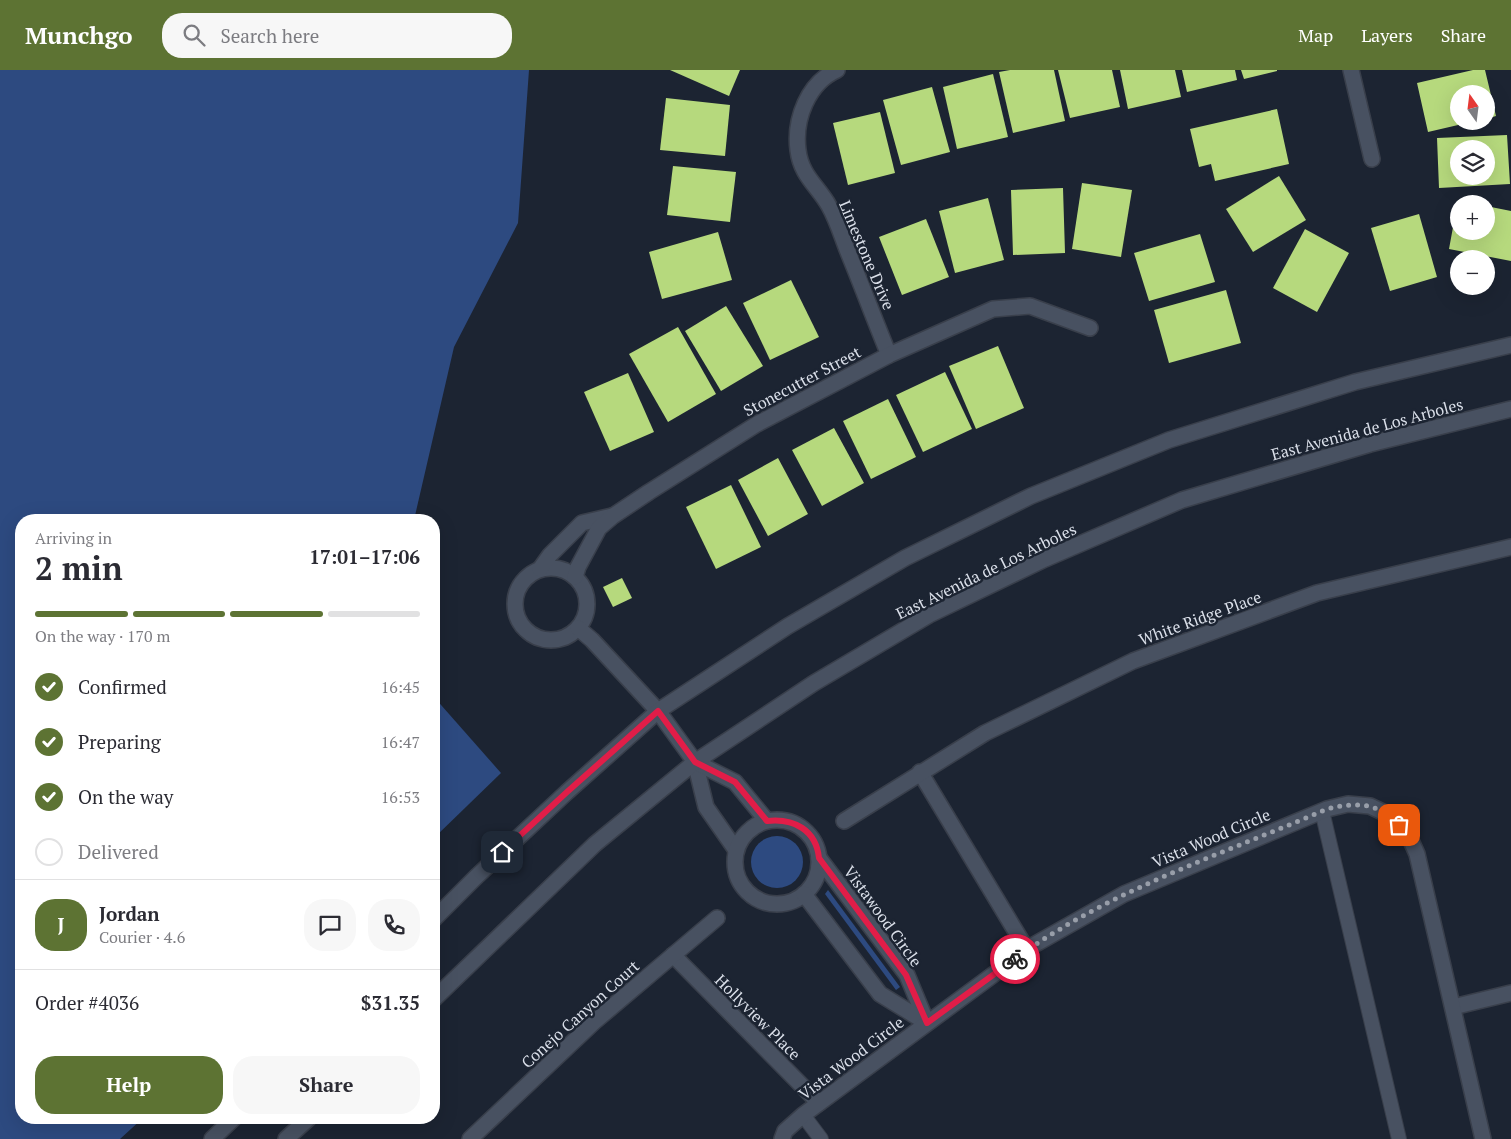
<!DOCTYPE html>
<html lang="en">
<head>
<meta charset="utf-8">
<style>
  body { margin:0; font-family:"PT Serif",serif; background:#f7f7f7; color:#2b2b33; height:100vh; display:flex; flex-direction:column; font-size:19px; white-space:nowrap }
  * { box-sizing:border-box; margin:0 }
  p { font-size:16px; color:#7c7c81 }
  .icon { flex:none; width:28px; height:28px; fill:none; stroke:currentColor; stroke-width:2; stroke-linecap:round; stroke-linejoin:round }
  .map { position:relative; flex:1; overflow:hidden }
  .side { position:absolute; left:15px; top:444px; width:425px; height:610px; display:flex; flex-direction:column; background:#fff; border-radius:20px; box-shadow:0 5px 20px #0002 }
  .side>* { flex:none }
  .needle { width:32px; rotate:346deg }
  .controls { position:absolute; left:1450px; top:15px; display:grid; gap:10px }
  .controls a { display:grid; place-items:center; width:45px; height:45px; border-radius:50%; background:#fff; box-shadow:0 5px 20px #0002; font-size:25px }
  .pin { position:absolute; display:grid; place-items:center; width:42px; height:42px; color:#fff; margin:-21px; border-radius:10px; box-shadow:0 2px 8px #0006 }
  .courier { position:absolute; display:grid; place-items:center; width:50px; height:50px; margin:-25px; border:4px solid #e11d48; border-radius:50%; background:#fff; color:#222; box-shadow:0 1px 6px #0007 }
  .summary em { font-style:normal; font-weight:600 }
  .summary div { display:flex; flex-direction:column-reverse }
  .summary { display:flex; align-items:center; justify-content:space-between; height:85px; padding:0 20px }
  h1 { font-size:32px; font-weight:600; line-height:38px }
  .bar { display:grid; grid-template-columns:repeat(4,1fr); gap:8px 5px; align-content:center; height:60px; padding:0 20px }
  .bar i { height:6px; border-radius:4px; background:#e1e1e2 }
  .bar .active { background:#5d7333 }
  .bar p { grid-column:span 4 }
  .line { display:flex; align-items:center; gap:12px; padding:0 20px; border-top:1px solid #e1e1e2 }
  .line div { flex:1 }
  .round { display:grid; place-items:center; flex:none; width:52px; height:52px; border-radius:20px; background:#f7f7f7 }
  ol { padding:0 20px; list-style:none }
  li { display:flex; align-items:center; gap:15px; height:55px }
  li p { margin-inline-start:auto }
  li .icon { padding:5px; border-radius:50%; background:#5d7333; color:#fff; stroke-width:4 }
  li:last-child { color:#7c7c81 }
  li i { width:28px; height:28px; border:2px solid #e1e1e2; border-radius:50% }
  .cta { display:flex; gap:10px; margin-top:auto; padding:10px 20px }
  .cta a { flex:1; height:58px; border-radius:20px; background:#5d7333; color:#fff; font-size:20px; font-weight:600; line-height:58px; text-align:center }
  .cta a+a { background:#f7f7f7; color:#2b2b33 }
  header { display:flex; align-items:center; gap:30px; box-sizing:border-box; height:70px; padding:0 25px; background:#5d7333; color:#fff }
  header strong { font-size:24px }
  nav { display:flex; gap:28px; margin-inline-start:auto; font-size:18px }
  .search { width:350px; height:45px; background:#f7f7f7; display:flex; align-items:center; gap:12px; box-sizing:border-box; padding:0 18px; border-radius:20px; color:#7c7c81; font-size:19px }
  .map>svg:first-child { display:block }
  .green { fill:#2d4a80 }
  .building { fill:#b6d97d; fill-rule:evenodd }
  .lines { fill:none; stroke-linecap:round; stroke-linejoin:round }
  .lane-casing { stroke:#393f4b; stroke-width:16 }
  .street-casing { stroke:#393f4b; stroke-width:18 }
  .secondary-casing { stroke:#393f4b; stroke-width:18 }
  .lane { stroke:#485161; stroke-width:14 }
  .street { stroke:#485161; stroke-width:15 }
  .secondary { stroke:#485161; stroke-width:15 }
  .done { stroke:#989ea9; stroke-width:5; stroke-dasharray:0 9 }
  .route { stroke:#e11d48; stroke-width:6 }
  .labels { text-anchor:middle; dominant-baseline:central; stroke-width:5; stroke-linejoin:round; paint-order:stroke }
  .street-label { font-size:16px; fill:#dadfe9; stroke:#1c2432 }
</style>
</head>
<body>
<header>
<strong>Munchgo</strong>
<div class="search"><svg class="icon" aria-label="search" viewBox="0 0 24 24"><circle cx="10" cy="10" r="6"/><path d="M15 15l6 6"/></svg>Search here</div>
<nav><a>Map</a><a>Layers</a><a>Share</a></nav>
</header>
<div class="map">
<svg width="1511" height="1069" viewBox="0 0 1511 1069">
  <rect width="100%" height="100%" fill="#1c2432"/>
  <g class="green">
    <path d="M0 0H529L518 153 454 277 414 450H21V1048H143L120 1069H0Z"/>
    <path d="M434 627 501 703 434 768Z"/>
    <circle cx="777" cy="792" r="26"/>
    <path d="M828 820 900 917 896 920 825 824Z"/>
  </g>
  <g class="building">
    <path d="M670 0H740L729 26Z"/>
    <path d="M1010 0H1054L1065 51 1013 63 999 2Z"/>
    <path d="M1058 0H1112L1120 37 1070 48Z"/>
    <path d="M1120 0H1175L1181 27 1128 39Z"/>
    <path d="M1182 0H1235L1237 10 1187 22Z"/>
    <path d="M1241 0H1277V1L1244 9Z"/>
    <path d="M1473 0H1485L1496 46 1486 49V24H1459V51L1471 52 1428 62 1417 13Z"/>
    <path d="M993 4 1008 67 957 79 943 17Z"/>
    <path d="M932 17 950 82 901 95 883 30Z"/>
    <path d="M666 28 730 35 725 86 660 80Z"/>
    <path d="M1277 39 1289 94 1215 111 1211 94 1199 97 1190 59Z"/>
    <path d="M880 42 895 103 848 115 833 53Z"/>
    <path d="M1507 65 1510 114 1439 118 1437 68ZM1459 79H1486V106H1459Z"/>
    <path d="M673 96 736 102 730 152 667 145Z"/>
    <path d="M1279 106 1306 150 1253 182 1226 139Z"/>
    <path d="M1082 113 1132 120 1121 187 1072 179Z"/>
    <path d="M1063 118 1065 183 1013 185 1011 120Z"/>
    <path d="M988 128 1004 190 955 203 939 141Z"/>
    <path d="M1458 130 1472 133 1459 134V161H1486V136L1511 141V191L1449 179Z"/>
    <path d="M1419 144 1437 207 1390 221 1371 158Z"/>
    <path d="M926 149 949 207 902 225 879 167Z"/>
    <path d="M1305 159 1349 183 1317 242 1273 218Z"/>
    <path d="M718 162 732 210 662 229 649 182Z"/>
    <path d="M1200 164 1215 212 1149 231 1134 183Z"/>
    <path d="M791 210 819 267 770 290 743 233Z"/>
    <path d="M1226 220 1241 273 1169 293 1154 240Z"/>
    <path d="M726 236 763 296 721 321 685 261Z"/>
    <path d="M678 257 716 324 668 352 629 284Z"/>
    <path d="M998 276 1024 338 976 359 949 296Z"/>
    <path d="M945 302 972 359 923 382 896 325Z"/>
    <path d="M628 303 654 362 610 381 584 322Z"/>
    <path d="M888 329 916 387 871 409 843 351Z"/>
    <path d="M834 358 864 413 822 436 792 380Z"/>
    <path d="M778 388 808 444 768 466 738 410Z"/>
    <path d="M731 415 761 477 716 499 686 437Z"/>
    <path d="M622 508 632 528 613 537 603 517Z"/>
  </g>
  <g class="lines">
    <g class="lane-casing">
      <g id="lane">
        <path d="M1322 741 1399 1069"/>
        <path d="M803 1045 821 1069"/>
      </g>
    </g>
    <g class="street-casing">
      <g id="street">
        <path d="M837 0C808 13 794 49 798 80 801 106 818 116 829 136 837 150 842 167 848 182 862 216 875 251 889 285"/>
        <path d="M1351 0 1372 89"/>
        <circle cx="551" cy="534" r="36"/>
        <path d="M540 499 550 485 582 453 612 446"/>
        <path d="M575 507 578 497 599 458 613 446 649 422 757 354 889 285 993 239 1030 236 1090 258"/>
        <path d="M578 558 592 570 658 641 695 692 706 737 736 780"/>
        <path d="M695 692 735 712 767 751"/>
        <path d="M920 702 1027 880"/>
        <circle cx="777" cy="792" r="42"/>
        <path d="M844 751 985 663 1133 591 1317 523 1511 477"/>
        <path d="M819 788 907 905 927 953"/>
        <path d="M804 824 880 924 927 953"/>
        <path d="M673 885 819 1033"/>
        <path d="M1453 937 1511 923"/>
        <path d="M470 1069 594 952 717 848"/>
        <path d="M782 1069 785 1061 803 1045 1032 876 1124 824 1327 739 1348 734 1370 736 1391 746 1408 764 1417 784 1483 1069"/>
      </g>
    </g>
    <g class="secondary-casing">
      <g id="secondary">
        <path d="M434 849 476 807 567 722 658 641 788 556 905 488 1031 426 1169 370 1355 312 1511 275"/>
        <path d="M434 929 595 774 695 692 814 613 929 545 1045 489 1182 430 1370 374 1511 339"/>
        <path d="M212 1069 234 1048"/>
        <path d="M286 1069 309 1048"/>
      </g>
    </g>
    <use href="#lane" class="lane"/>
    <use href="#street" class="street"/>
    <use href="#secondary" class="secondary"/>
  </g>
  <g class="lines">
    <path class="done" d="M1015 889C1107 821 1223 784 1327 739 1356 732 1378 732 1399 755"/>
    <path class="route" d="M502 782 567 722 658 641 695 692 735 712 767 751C794 748 816 760 819 788L906 905 927 953 1015 889"/>
  </g>
  <g class="labels">
    <g class="street-label">
      <text transform="translate(867 185) rotate(67)">Limestone Drive</text>
      <text transform="translate(802 311) rotate(-28)">Stonecutter Street</text>
      <text transform="translate(1367 359) rotate(-15)">East Avenida de Los Arboles</text>
      <text transform="translate(986 501) rotate(-26)">East Avenida de Los Arboles</text>
      <text transform="translate(1200 548) rotate(-20)">White Ridge Place</text>
      <text transform="translate(1211 768) rotate(-23)">Vista Wood Circle</text>
      <text transform="translate(883 846) rotate(54)">Vistawood Circle</text>
      <text transform="translate(580 944) rotate(-42)">Conejo Canyon Court</text>
      <text transform="translate(758 947) rotate(45)">Hollyview Place</text>
      <text transform="translate(851 988) rotate(-37)">Vista Wood Circle</text>
    </g>
  </g>
</svg>
<div class="controls">
<a><svg class="needle" viewBox="-14 -14 28 28"><path d="M0-13l5 13h-10z" fill="#e53935"/><path d="M0 13l5-13h-10z" fill="#7c7c81"/></svg></a>
<a><svg class="icon" aria-label="layers" viewBox="0 0 24 24"><path d="M12 4l9 5-9 5-9-5zM3 14l9 5 9-5"/></svg></a>
<a>+</a>
<a>−</a>
</div>
<div class="pin" style="left:1399px;top:755px;background:#ea580c"><svg class="icon" aria-label="bag" viewBox="0 0 24 24"><path d="M5 8h14l-1 12H6zM9 8a3 3 0 0 1 6 0"/></svg></div>
<div class="pin" style="left:502px;top:782px;background:#1f2937"><svg class="icon" aria-label="home" viewBox="0 0 24 24"><path d="M3 11l9-7 9 7M6 9v11h12V9"/></svg></div>
<div class="courier" style="left:1015px;top:889px"><svg class="icon" aria-label="bike" viewBox="0 0 24 24"><circle cx="6" cy="16" r="4"/><circle cx="18" cy="16" r="4"/><path d="M6 16l4-8h5l3 8M10 8l3 8H6M13 5h3"/></svg></div>
<section class="side">
<div class="summary"><div><h1>2 min</h1><p>Arriving in</p></div><em>17:01–17:06</em></div>
<div class="bar"><i class="active"></i><i class="active"></i><i class="active"></i><i></i><p>On the way · 170 m</p></div>
<ol>
<li><svg class="icon" aria-label="check" viewBox="0 0 24 24"><path d="M5 12l5 5 9-10"/></svg>Confirmed<p>16:45</p></li>
<li><svg class="icon" aria-label="check" viewBox="0 0 24 24"><path d="M5 12l5 5 9-10"/></svg>Preparing<p>16:47</p></li>
<li><svg class="icon" aria-label="check" viewBox="0 0 24 24"><path d="M5 12l5 5 9-10"/></svg>On the way<p>16:53</p></li>
<li><i></i>Delivered</li>
</ol>
<div class="line" style="height:90px"><b class="round" style="background:#5d7333;color:#fff">J</b><div><b>Jordan</b><p>Courier · 4.6</p></div><a class="round"><svg class="icon" aria-label="chat" viewBox="0 0 24 24"><path d="M4 5h16v11H9l-5 4z"/></svg></a><a class="round"><svg class="icon" aria-label="phone" viewBox="0 0 24 24"><path d="M5 4h4l2 5-3 2q2 4 5 5l2-3 5 2v4C11 20 4 13 5 4z"/></svg></a></div>
<div class="line" style="height:65px"><div>Order #4036</div><b>$31.35</b></div>
<div class="cta"><a>Help</a><a>Share</a></div>
</section>
</div>
</body>
</html>
